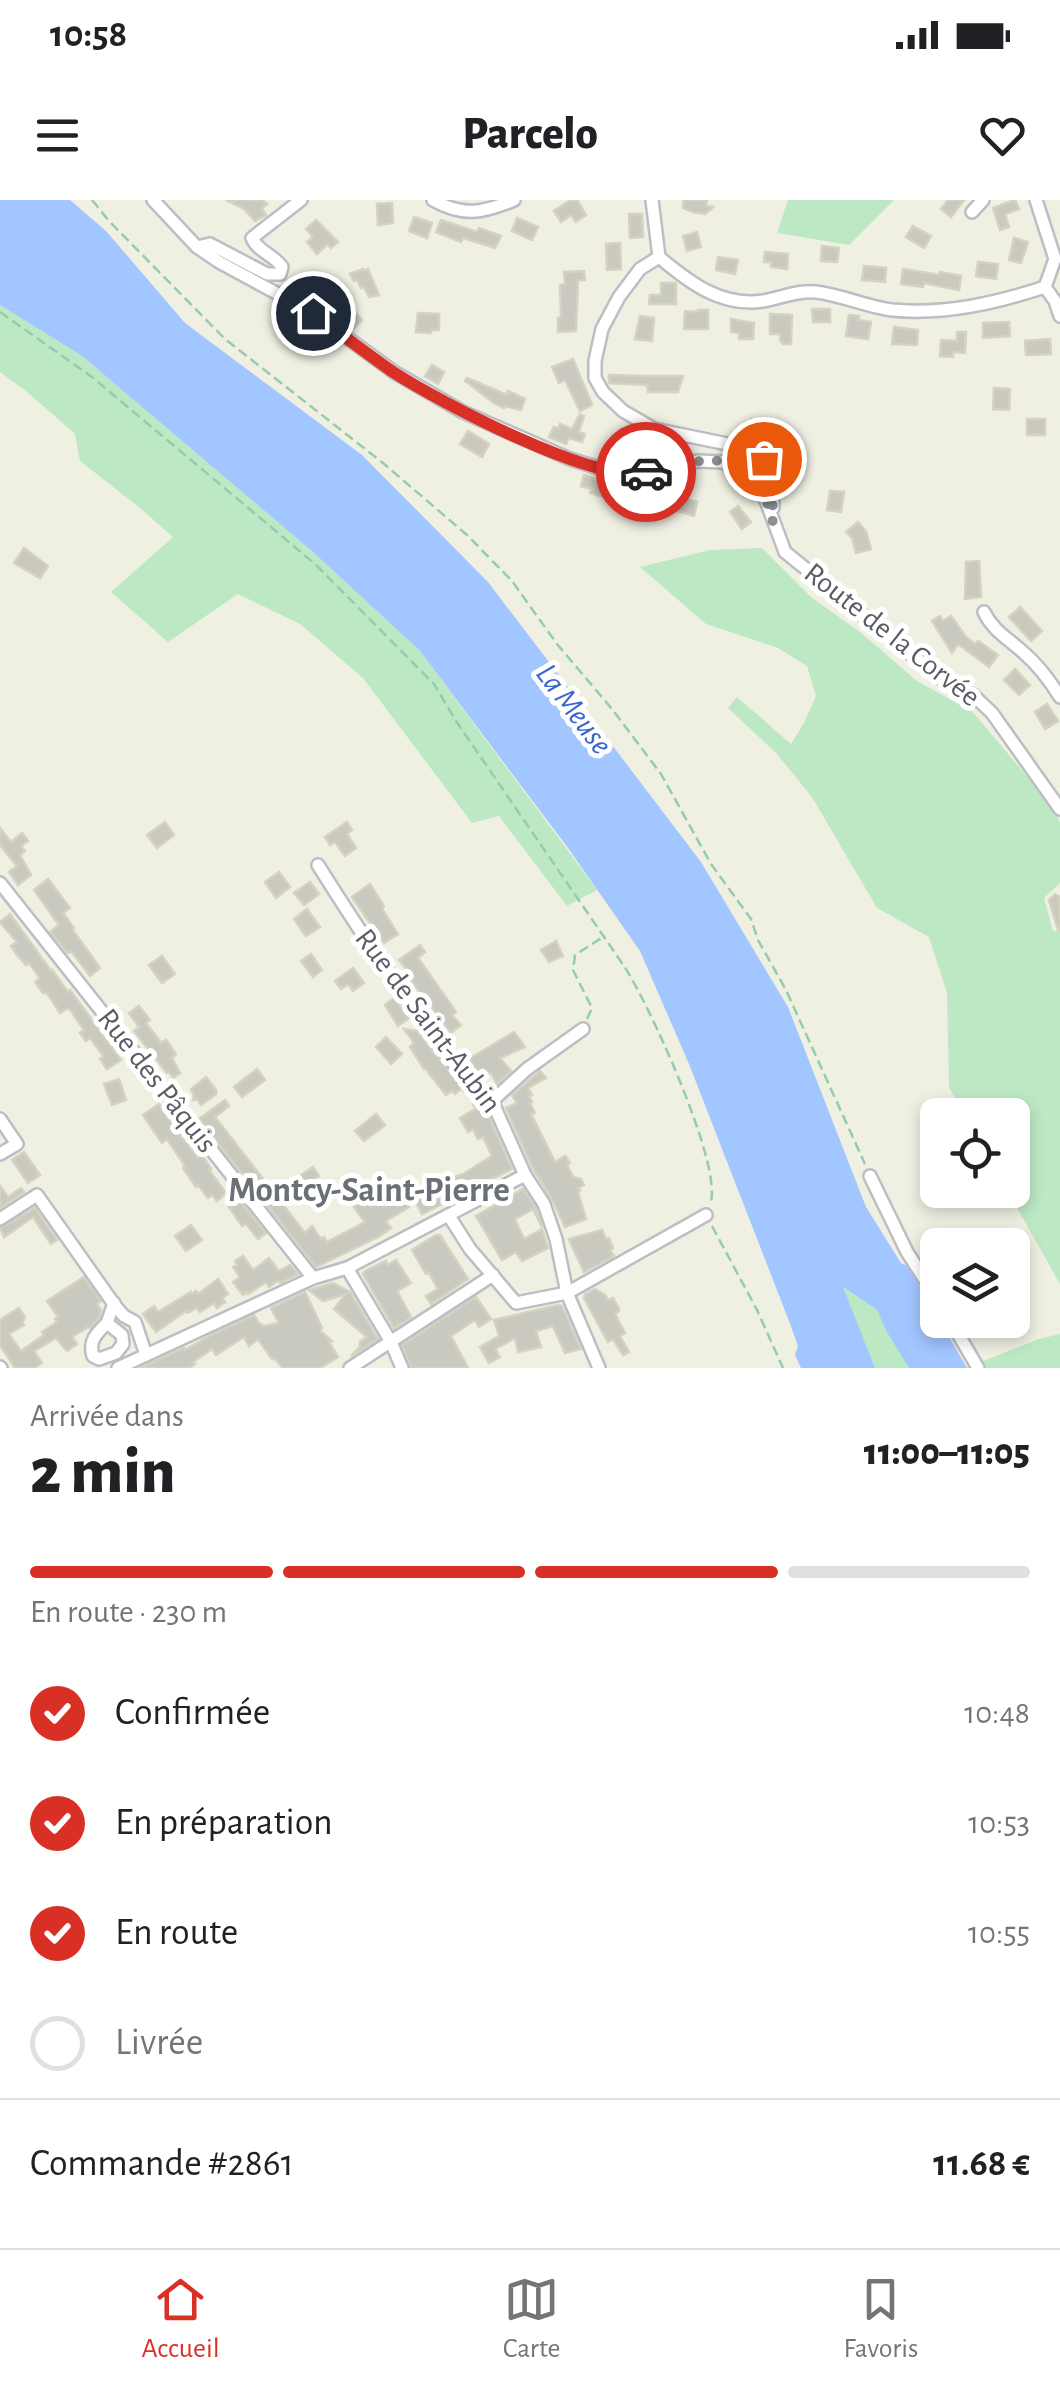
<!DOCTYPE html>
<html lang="fr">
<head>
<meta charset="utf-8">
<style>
  body { margin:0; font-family:"Alegreya Sans",sans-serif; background:#f2f2f2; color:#202124; height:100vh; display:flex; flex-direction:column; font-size:38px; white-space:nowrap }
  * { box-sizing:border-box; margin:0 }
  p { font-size:32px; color:#757577 }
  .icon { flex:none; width:55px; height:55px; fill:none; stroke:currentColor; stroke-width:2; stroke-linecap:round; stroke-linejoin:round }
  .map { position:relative; height:1168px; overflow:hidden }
  .details { display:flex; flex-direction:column; background:#fff; flex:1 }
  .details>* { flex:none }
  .tools { position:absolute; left:920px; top:898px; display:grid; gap:20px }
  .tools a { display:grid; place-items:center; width:110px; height:110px; border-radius:15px; background:#fff; box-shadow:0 5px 15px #0003; font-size:50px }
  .pin { position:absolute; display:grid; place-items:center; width:85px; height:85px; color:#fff; margin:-42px; border:5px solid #fff; border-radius:50%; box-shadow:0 2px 10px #0007 }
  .courier { position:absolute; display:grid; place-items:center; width:100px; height:100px; margin:-50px; border:8px solid #d93025; border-radius:50%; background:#fff; color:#222; box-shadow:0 2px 12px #0007 }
  .head em { font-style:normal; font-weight:800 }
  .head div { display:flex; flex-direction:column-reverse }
  .head { display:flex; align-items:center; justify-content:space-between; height:170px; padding:0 30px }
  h1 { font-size:65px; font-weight:800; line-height:75px }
  .bar { display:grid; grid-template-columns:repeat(4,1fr); gap:15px 10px; align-content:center; height:120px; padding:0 30px }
  .bar i { height:12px; border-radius:8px; background:#e0e0e0 }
  .bar .on { background:#d93025 }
  .bar p { grid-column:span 4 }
  .line { display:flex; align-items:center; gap:25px; padding:0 30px; border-top:2px solid #e0e0e0 }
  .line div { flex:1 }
  ol { padding:0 30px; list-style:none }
  li { display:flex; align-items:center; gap:30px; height:110px }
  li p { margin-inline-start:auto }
  li .icon { padding:10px; border-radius:50%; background:#d93025; color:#fff; stroke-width:4 }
  li:last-child { color:#757577 }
  li i { width:55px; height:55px; border:5px solid #e0e0e0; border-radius:50% }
  .status { display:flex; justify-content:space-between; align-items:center; height:70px; padding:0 50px; background:#fff; direction:ltr }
  .status svg { height:28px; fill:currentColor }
  header { display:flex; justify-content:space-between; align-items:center; height:130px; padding:0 30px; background:#fff; font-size:45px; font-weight:800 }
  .tab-bar { display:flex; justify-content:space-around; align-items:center; height:140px; border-top:2px solid #e0e0e0; background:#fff; font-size:28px; color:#757577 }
  .tab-bar a { display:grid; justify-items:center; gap:5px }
  .tab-bar .on { color:#d93025 }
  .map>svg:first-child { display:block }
  .green { fill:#bce9c4 }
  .water { fill:#a2c6ff }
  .building { fill:#cac9bf; stroke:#d4d2c0; stroke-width:2.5 }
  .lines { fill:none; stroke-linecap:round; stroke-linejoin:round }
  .minor-casing { stroke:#bdbec5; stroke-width:16 }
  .path { stroke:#95cbae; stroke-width:2.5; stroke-dasharray:10 5; stroke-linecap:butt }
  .minor { stroke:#fff; stroke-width:11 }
  .done { stroke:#8f9091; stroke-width:10; stroke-dasharray:0 18 }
  .route { stroke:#d93025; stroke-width:12 }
  .labels { text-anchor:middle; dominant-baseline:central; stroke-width:10; stroke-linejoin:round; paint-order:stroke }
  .street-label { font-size:30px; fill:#5b5d65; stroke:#fff }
  .water-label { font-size:32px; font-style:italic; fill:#3966cf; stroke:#fff }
  .quarter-label { font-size:35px; font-weight:bold; fill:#6b6f77; stroke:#fff }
</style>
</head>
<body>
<div class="status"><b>10:58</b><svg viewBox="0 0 49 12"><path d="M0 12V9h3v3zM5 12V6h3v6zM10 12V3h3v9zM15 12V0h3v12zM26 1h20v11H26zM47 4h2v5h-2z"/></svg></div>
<header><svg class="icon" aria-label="menu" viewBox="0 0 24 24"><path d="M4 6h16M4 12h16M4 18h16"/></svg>Parcelo<svg class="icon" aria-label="heart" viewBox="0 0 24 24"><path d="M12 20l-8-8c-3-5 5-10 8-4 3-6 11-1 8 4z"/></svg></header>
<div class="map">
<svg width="1060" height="1168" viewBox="0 0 1060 1168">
  <rect width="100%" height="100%" fill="#efefe2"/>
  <g class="green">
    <path d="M788 0H894L849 45 777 33Z"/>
    <path d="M0 105 82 156 313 352 420 451 597 690 567 706 499 616 472 623 363 478 300 424 238 394 168 442 111 392 173 337 140 308 80 261 75 234 26 191 0 172Z"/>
    <path d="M762 348 811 397 860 432 917 481 973 512 1055 610 1060 623V683L1044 698 1053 731H1060V1084L1007 990H1012V915H965L949 887 947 793 929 737 877 708 812 597 776 553 728 508 737 497 791 544 804 523 816 496 807 466 778 448 706 424 640 367 710 350Z"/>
    <path d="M841 1086 877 1110 909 1168H875Z"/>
    <path d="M1060 1134V1168H966L1039 1139Z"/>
  </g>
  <path class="water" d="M0 0H70L106 31 185 123 362 255 488 382 701 662 788 807 866 1007 901 1063 908 1066 967 1168H909L887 1132 877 1110 843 1087 875 1168H801L795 1155 798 1146 789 1121 689 864 640 751 568 648 420 451 313 352 82 156 0 105Z"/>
  <g class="building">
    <path d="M226 0H262L267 4 262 8 266 15 255 21 243 8Z"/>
    <path d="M571 0H577L586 15 576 22 571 15 561 22 554 11Z"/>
    <path d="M684 0H707L706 6 713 7 705 14 693 12 683 8Z"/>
    <path d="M948 0H964L951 17 941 9Z"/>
    <path d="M1015 0 1019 9 1005 14 1009 27 1000 30 993 8Z"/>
    <path d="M392 3 393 23 378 25 377 4Z"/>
    <path d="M629 14H642L643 37 630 38Z"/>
    <path d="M414 17 432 23 427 38 409 31Z"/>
    <path d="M517 18 538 27 532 40 512 31Z"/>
    <path d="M316 20 338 42 331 48 328 44 317 54 307 42 313 37 306 29Z"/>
    <path d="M441 20 477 32 479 28 501 36 495 48 463 38 461 42 436 32Z"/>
    <path d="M913 26 931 36 924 48 906 37Z"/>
    <path d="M697 32 701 47 687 51 683 36Z"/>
    <path d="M1014 38 1028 42 1021 63 1009 60Z"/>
    <path d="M620 43 621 69 607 70 606 44Z"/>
    <path d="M822 46 839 48 837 62 821 61Z"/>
    <path d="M765 52 788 54 787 69 771 67V62H764Z"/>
    <path d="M718 57 738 60 735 74 716 70Z"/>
    <path d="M978 62 998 64 996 79 976 76Z"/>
    <path d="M864 66 886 68 885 82 862 80Z"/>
    <path d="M363 69 364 71 368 69 379 95 369 97 364 87 361 88 357 80 354 81 350 74Z"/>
    <path d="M903 69 939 75 940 72 961 76 959 90 924 83 923 87 901 84Z"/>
    <path d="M584 71 585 80H578L576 131 558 132V118L561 117V112L560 85 565 84 564 72Z"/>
    <path d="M661 83H676V104H649L650 95H661Z"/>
    <path d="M350 107 362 120 353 129 339 118Z"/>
    <path d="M812 109H830V122H813Z"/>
    <path d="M698 110H708V129H684L685 111 698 112Z"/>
    <path d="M418 113 439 114V130H431V133L416 132Z"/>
    <path d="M770 114 792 115 791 144H783L780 140V134H770Z"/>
    <path d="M849 115 859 116 858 120 871 122 868 139 846 136Z"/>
    <path d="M640 116 654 118 652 141 635 139Z"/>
    <path d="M731 119 754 123 753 139H739V133L731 132Z"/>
    <path d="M1009 122 1010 136 983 138V123Z"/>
    <path d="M894 127 918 130 917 145 892 144Z"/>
    <path d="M957 132H966L965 153 953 152V157L940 156 941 140 957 141Z"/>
    <path d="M1050 139 1051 154 1026 155 1025 141Z"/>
    <path d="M573 159 592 205 580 211 565 180 559 183 552 167Z"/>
    <path d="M432 165 444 172 438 184 425 176Z"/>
    <path d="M609 175 644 176H683L678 192H648L647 185 609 183Z"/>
    <path d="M467 178 507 195 508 191 525 199 521 210 505 206 504 208 494 203 465 181Z"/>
    <path d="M994 188 1010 189 1009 210 993 209Z"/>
    <path d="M580 214 584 216 579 232 585 234 582 242 569 238 566 244 549 237 554 227 558 229 560 224 572 229Z"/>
    <path d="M751 219 779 234 775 242 755 231 750 239 745 238Z"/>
    <rect x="1027" y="219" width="18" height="16"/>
    <path d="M468 231 489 244 482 257 460 244Z"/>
    <path d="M584 275 610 284 635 285V293L615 297 614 300 590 293 592 289 581 286Z"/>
    <path d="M830 291 844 292 841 312 827 310Z"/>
    <path d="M673 296 697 302 694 316 670 309Z"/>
    <path d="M738 306 751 322 742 329 730 312Z"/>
    <path d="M858 322 866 331 871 349 856 353 852 338 846 332Z"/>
    <path d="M24 348 48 366 40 378 14 363Z"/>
    <path d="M979 361 981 397 965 399 966 362Z"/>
    <path d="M1020 407 1042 431 1031 441 1009 417Z"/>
    <path d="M940 416 943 421 951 416 966 437 975 444 978 441 998 455 989 467 958 444 952 453 932 421Z"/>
    <path d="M1015 469 1030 485 1019 495 1004 480Z"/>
    <path d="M1047 504 1058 521 1045 529 1035 512Z"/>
    <path d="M165 622 174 635 157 648 147 635Z"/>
    <path d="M347 622 352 630 347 634 356 648 345 656 335 642 330 645 325 637Z"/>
    <path d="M0 628 11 642 22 633 28 641 21 646 25 651 20 655 31 675 18 685 9 672 17 666 0 645Z"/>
    <path d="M279 672 290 687 276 698 265 682Z"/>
    <path d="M48 679 70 708 63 713 74 728 72 729 100 768 90 776 71 751 68 753 50 732 59 725 34 690Z"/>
    <path d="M310 682 319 694 304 705 294 693Z"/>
    <path d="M370 684 384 706 382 709 398 734 384 743 352 697Z"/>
    <path d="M1055 694 1060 697V730H1058L1049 700Z"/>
    <path d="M307 709 320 727 306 736 294 719Z"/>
    <path d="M10 714 51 771 52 770 68 792 70 790 121 860 107 869 100 859 104 857 90 838 86 841 80 833 84 830 71 811 68 808 60 813 47 793H43L35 782 40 778 29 763 26 765 17 755 11 746 17 742 0 722Z"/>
    <path d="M556 741 563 756 549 762 541 750Z"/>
    <path d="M420 745 425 752 418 758 456 812 452 815 461 825 451 833 409 778 412 776 399 760Z"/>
    <path d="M311 754 322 770 313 777 301 761Z"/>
    <path d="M162 756 175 774 162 783 149 765Z"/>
    <path d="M353 768 364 783 353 791 348 784 341 789 335 781Z"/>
    <path d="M394 798 409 818 398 826 385 805Z"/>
    <path d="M139 806 150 820 146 823 161 843 166 840 176 854 172 858 180 873 173 878 169 872 167 873 134 831 139 827 129 813Z"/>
    <path d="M404 829 417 831 420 834 466 893 461 889 455 894 452 891 446 895 425 868 424 869 410 847 414 843Z"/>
    <path d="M514 832 525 847 500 858 511 871 497 884 491 873 479 880 466 865 471 861 469 859Z"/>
    <path d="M386 837 402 854 391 864 376 847Z"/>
    <path d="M257 869 265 880 242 897 234 887Z"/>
    <path d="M540 871 546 878 528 888 532 895 529 896 532 902 530 903 535 913 531 914 555 962 565 956 570 963 567 965 573 977 581 979 584 985 578 988 580 991 578 992 586 1019 565 1027 552 999 532 967 506 908 517 903 512 895Z"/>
    <path d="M206 877 216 890V894L201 905 197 899 193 900 194 895 191 889Z"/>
    <path d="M119 879 126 900 112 905 104 884Z"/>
    <path d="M225 900 229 906 215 917 305 1033 312 1026 321 1039 324 1037 327 1042 365 1022 354 1007 392 981 409 1007 386 1021 391 1028 380 1036 316 1067 199 919Z"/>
    <path d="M476 902 485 908 512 969 422 1014 413 997 423 992 422 988 447 976 449 979 463 974 492 956 483 937 478 939 473 929 468 932 460 918 475 909 473 904Z"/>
    <path d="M159 904 185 942 186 941 198 958 202 955 211 969 209 970 226 993 217 1001 212 995 208 998 198 985 196 987 183 968 185 966 167 939 162 943 143 915Z"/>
    <path d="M376 914 385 925 364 941 355 931Z"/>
    <path d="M24 952 40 975 28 983 12 960Z"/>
    <path d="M313 967 319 976 303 988 297 978Z"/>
    <path d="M0 986 8 997 21 988 24 992 0 1008Z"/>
    <path d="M523 989 536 1008 542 1027 533 1009 515 1019 524 1039 542 1029 548 1048 522 1061 516 1052 502 1060 476 1016Z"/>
    <path d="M239 1000 266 1033 258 1039 246 1024 242 1026 229 1007Z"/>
    <path d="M35 1008 57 1040 51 1044 33 1017 4 1037 0 1028Z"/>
    <path d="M191 1025 202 1040 186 1051 175 1036Z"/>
    <path d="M602 1030 606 1039 609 1038 613 1048 610 1050 614 1056 584 1072 569 1039Z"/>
    <path d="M436 1035H440L468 1079 431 1104 426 1096 438 1089 429 1073 426 1074 412 1050Z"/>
    <path d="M243 1056 253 1070 269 1058 279 1071 290 1065 298 1074 280 1083 279 1080 269 1087 266 1082 248 1094 246 1092 243 1095 233 1082 240 1077 233 1067 237 1065 235 1061Z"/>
    <path d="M396 1060 411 1083 397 1091 411 1117 394 1128 363 1074 365 1071 386 1061 388 1065Z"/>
    <path d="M84 1077 101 1101 97 1104 101 1111 99 1118 90 1128 88 1127 72 1137 77 1144 67 1151 56 1138 34 1151 42 1163 34 1168H15L0 1145V1120L19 1108 25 1117 22 1123 24 1125 9 1134 21 1151 44 1135 42 1132 57 1122 55 1119 58 1117 47 1101Z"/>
    <path d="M218 1079 228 1094 222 1098 225 1102 217 1108 214 1103 200 1112 196 1108 188 1113 186 1111 156 1132 143 1114 154 1106 158 1112 191 1092 192 1094 196 1091 198 1094Z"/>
    <path d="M333 1083 350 1092 378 1139 351 1156 360 1147V1142L367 1137 334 1109 346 1094 323 1101 309 1090Z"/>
    <path d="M595 1089 605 1095 608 1100 613 1098 619 1109V1111L615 1114 625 1133 620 1136 629 1152 623 1155 613 1139 608 1142 584 1098 585 1094Z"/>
    <path d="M305 1092 322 1128 320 1131 332 1141 329 1142 338 1157 320 1168H283L275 1159H272L258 1139 249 1146 244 1137 216 1155 212 1149 193 1162 195 1164 189 1168H140L184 1148 185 1150 209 1136 254 1115 259 1123 264 1126 279 1123 271 1108Z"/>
    <path d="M476 1097 491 1119 479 1127 475 1120 451 1136 468 1168H411L402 1145Z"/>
    <path d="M558 1105 562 1106 581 1149 565 1153 553 1126 536 1131 541 1147 518 1152 515 1138 495 1149 500 1157 489 1163 480 1147 499 1136 494 1120Z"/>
  </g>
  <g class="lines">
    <g class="minor-casing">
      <g id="minor">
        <path d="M153 0 197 47 219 62 313 113 394 172 463 212 570 259 609 271 635 275 698 261 722 262 738 267 754 275 762 290 785 352 948 484 973 495 992 513 1060 609"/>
        <path d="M433 0C463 17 483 13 514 0"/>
        <path d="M652 0 659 57C690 83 721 107 763 101 781 98 798 90 816 92 842 95 867 107 892 110 945 115 996 103 1045 87"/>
        <path d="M1036 0 1055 59 1045 87 1055 101 1060 116"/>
        <path d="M972 12 983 0"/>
        <path d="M197 47 210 44 267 74H280L282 67C274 55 257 51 252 38L301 0"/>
        <path d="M659 57 640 69 619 97 602 129 595 161V178L603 192 623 211 654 229 752 249 772 269 773 308"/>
        <path d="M984 412C993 431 1009 439 1024 453 1038 465 1050 481 1060 497"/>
        <path d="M318 665C357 727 397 787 440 845 455 864 470 891 492 901L525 975 544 1004 556 1039 567 1093 599 1168"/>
        <path d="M0 683 313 1078"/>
        <path d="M492 901 527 869 583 829"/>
        <path d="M0 919 17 944 0 954"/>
        <path d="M870 976 907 1052 938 1100"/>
        <path d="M449 1016 470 1049 516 1103 567 1093 706 1015"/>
        <path d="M0 1019 37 995 116 1107 124 1116 135 1122 146 1155"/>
        <path d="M347 1068 391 1142 402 1168"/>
        <path d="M950 1120 978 1168"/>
        <path d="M107 1123C97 1133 88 1141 93 1156L99 1159 116 1153 123 1144 122 1135 107 1123 114 1103"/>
        <path d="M0 1167 1 1168"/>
        <path d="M118 1168 313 1078 347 1068 525 975"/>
        <path d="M350 1168 493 1075"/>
      </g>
    </g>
    <g class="path">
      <path d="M92 0 109 21 225 139 383 263 467 335 512 381 557 444 612 509 661 574 711 664 751 719 758 740 786 790 865 964"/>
      <path d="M0 112 92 177 315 364 434 484 456 521 624 766C648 802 725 969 710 1005"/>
      <path d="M587 819 592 808 573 770 575 755 603 737"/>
      <path d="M712 1026 757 1110 783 1168"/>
    </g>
    <use href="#minor" class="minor"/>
  </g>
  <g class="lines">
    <path class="done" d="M646 272C677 265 729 248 755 277 765 289 768 308 773 322L772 268 764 259"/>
    <path class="route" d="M313 113C340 133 366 153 393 172 438 201 596 285 646 272"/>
  </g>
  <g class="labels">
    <g class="street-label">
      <text transform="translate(892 435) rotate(38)">Route de la Corvée</text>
      <text transform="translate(428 821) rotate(53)">Rue de Saint-Aubin</text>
      <text transform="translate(157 881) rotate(52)">Rue des Pâquis</text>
    </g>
    <g class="water-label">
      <text transform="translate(574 509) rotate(53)">La Meuse</text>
    </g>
    <g class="quarter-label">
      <text x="369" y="990">Montcy-Saint-Pierre</text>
    </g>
  </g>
</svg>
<div class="tools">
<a><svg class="icon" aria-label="locate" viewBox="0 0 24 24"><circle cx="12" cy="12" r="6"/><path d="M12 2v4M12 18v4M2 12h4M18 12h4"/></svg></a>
<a><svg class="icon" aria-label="layers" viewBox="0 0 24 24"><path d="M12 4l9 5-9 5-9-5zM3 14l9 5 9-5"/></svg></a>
</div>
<div class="pin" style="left:764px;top:259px;background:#ea580c"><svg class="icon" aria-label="bag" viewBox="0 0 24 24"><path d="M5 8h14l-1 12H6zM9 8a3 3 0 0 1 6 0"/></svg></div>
<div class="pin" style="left:313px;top:113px;background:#1f2937"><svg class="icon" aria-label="home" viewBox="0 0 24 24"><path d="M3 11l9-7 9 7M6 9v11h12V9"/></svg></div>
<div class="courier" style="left:646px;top:272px"><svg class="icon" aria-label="car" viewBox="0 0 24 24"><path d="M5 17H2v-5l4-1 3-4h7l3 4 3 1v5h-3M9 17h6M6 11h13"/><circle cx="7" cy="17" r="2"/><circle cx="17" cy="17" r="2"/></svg></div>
</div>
<section class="details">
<div class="head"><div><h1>2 min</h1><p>Arrivée dans</p></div><em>11:00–11:05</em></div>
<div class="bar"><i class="on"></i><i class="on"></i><i class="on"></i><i></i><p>En route · 230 m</p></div>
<ol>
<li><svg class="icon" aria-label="check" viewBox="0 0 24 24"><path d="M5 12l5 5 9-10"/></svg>Confirmée<p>10:48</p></li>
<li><svg class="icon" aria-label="check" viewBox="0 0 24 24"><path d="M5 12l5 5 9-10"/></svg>En préparation<p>10:53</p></li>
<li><svg class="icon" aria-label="check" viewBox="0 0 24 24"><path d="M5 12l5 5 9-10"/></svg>En route<p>10:55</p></li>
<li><i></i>Livrée</li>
</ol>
<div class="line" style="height:130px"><div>Commande #2861</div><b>11.68 €</b></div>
</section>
<nav class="tab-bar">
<a class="on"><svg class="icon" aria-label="home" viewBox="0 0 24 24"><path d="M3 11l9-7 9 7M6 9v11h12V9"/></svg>Accueil</a>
<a><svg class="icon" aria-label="map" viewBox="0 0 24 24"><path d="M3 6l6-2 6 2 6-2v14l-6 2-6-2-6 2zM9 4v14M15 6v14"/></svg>Carte</a>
<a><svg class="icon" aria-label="saved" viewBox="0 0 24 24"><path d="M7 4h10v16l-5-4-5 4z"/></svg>Favoris</a>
</nav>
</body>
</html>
